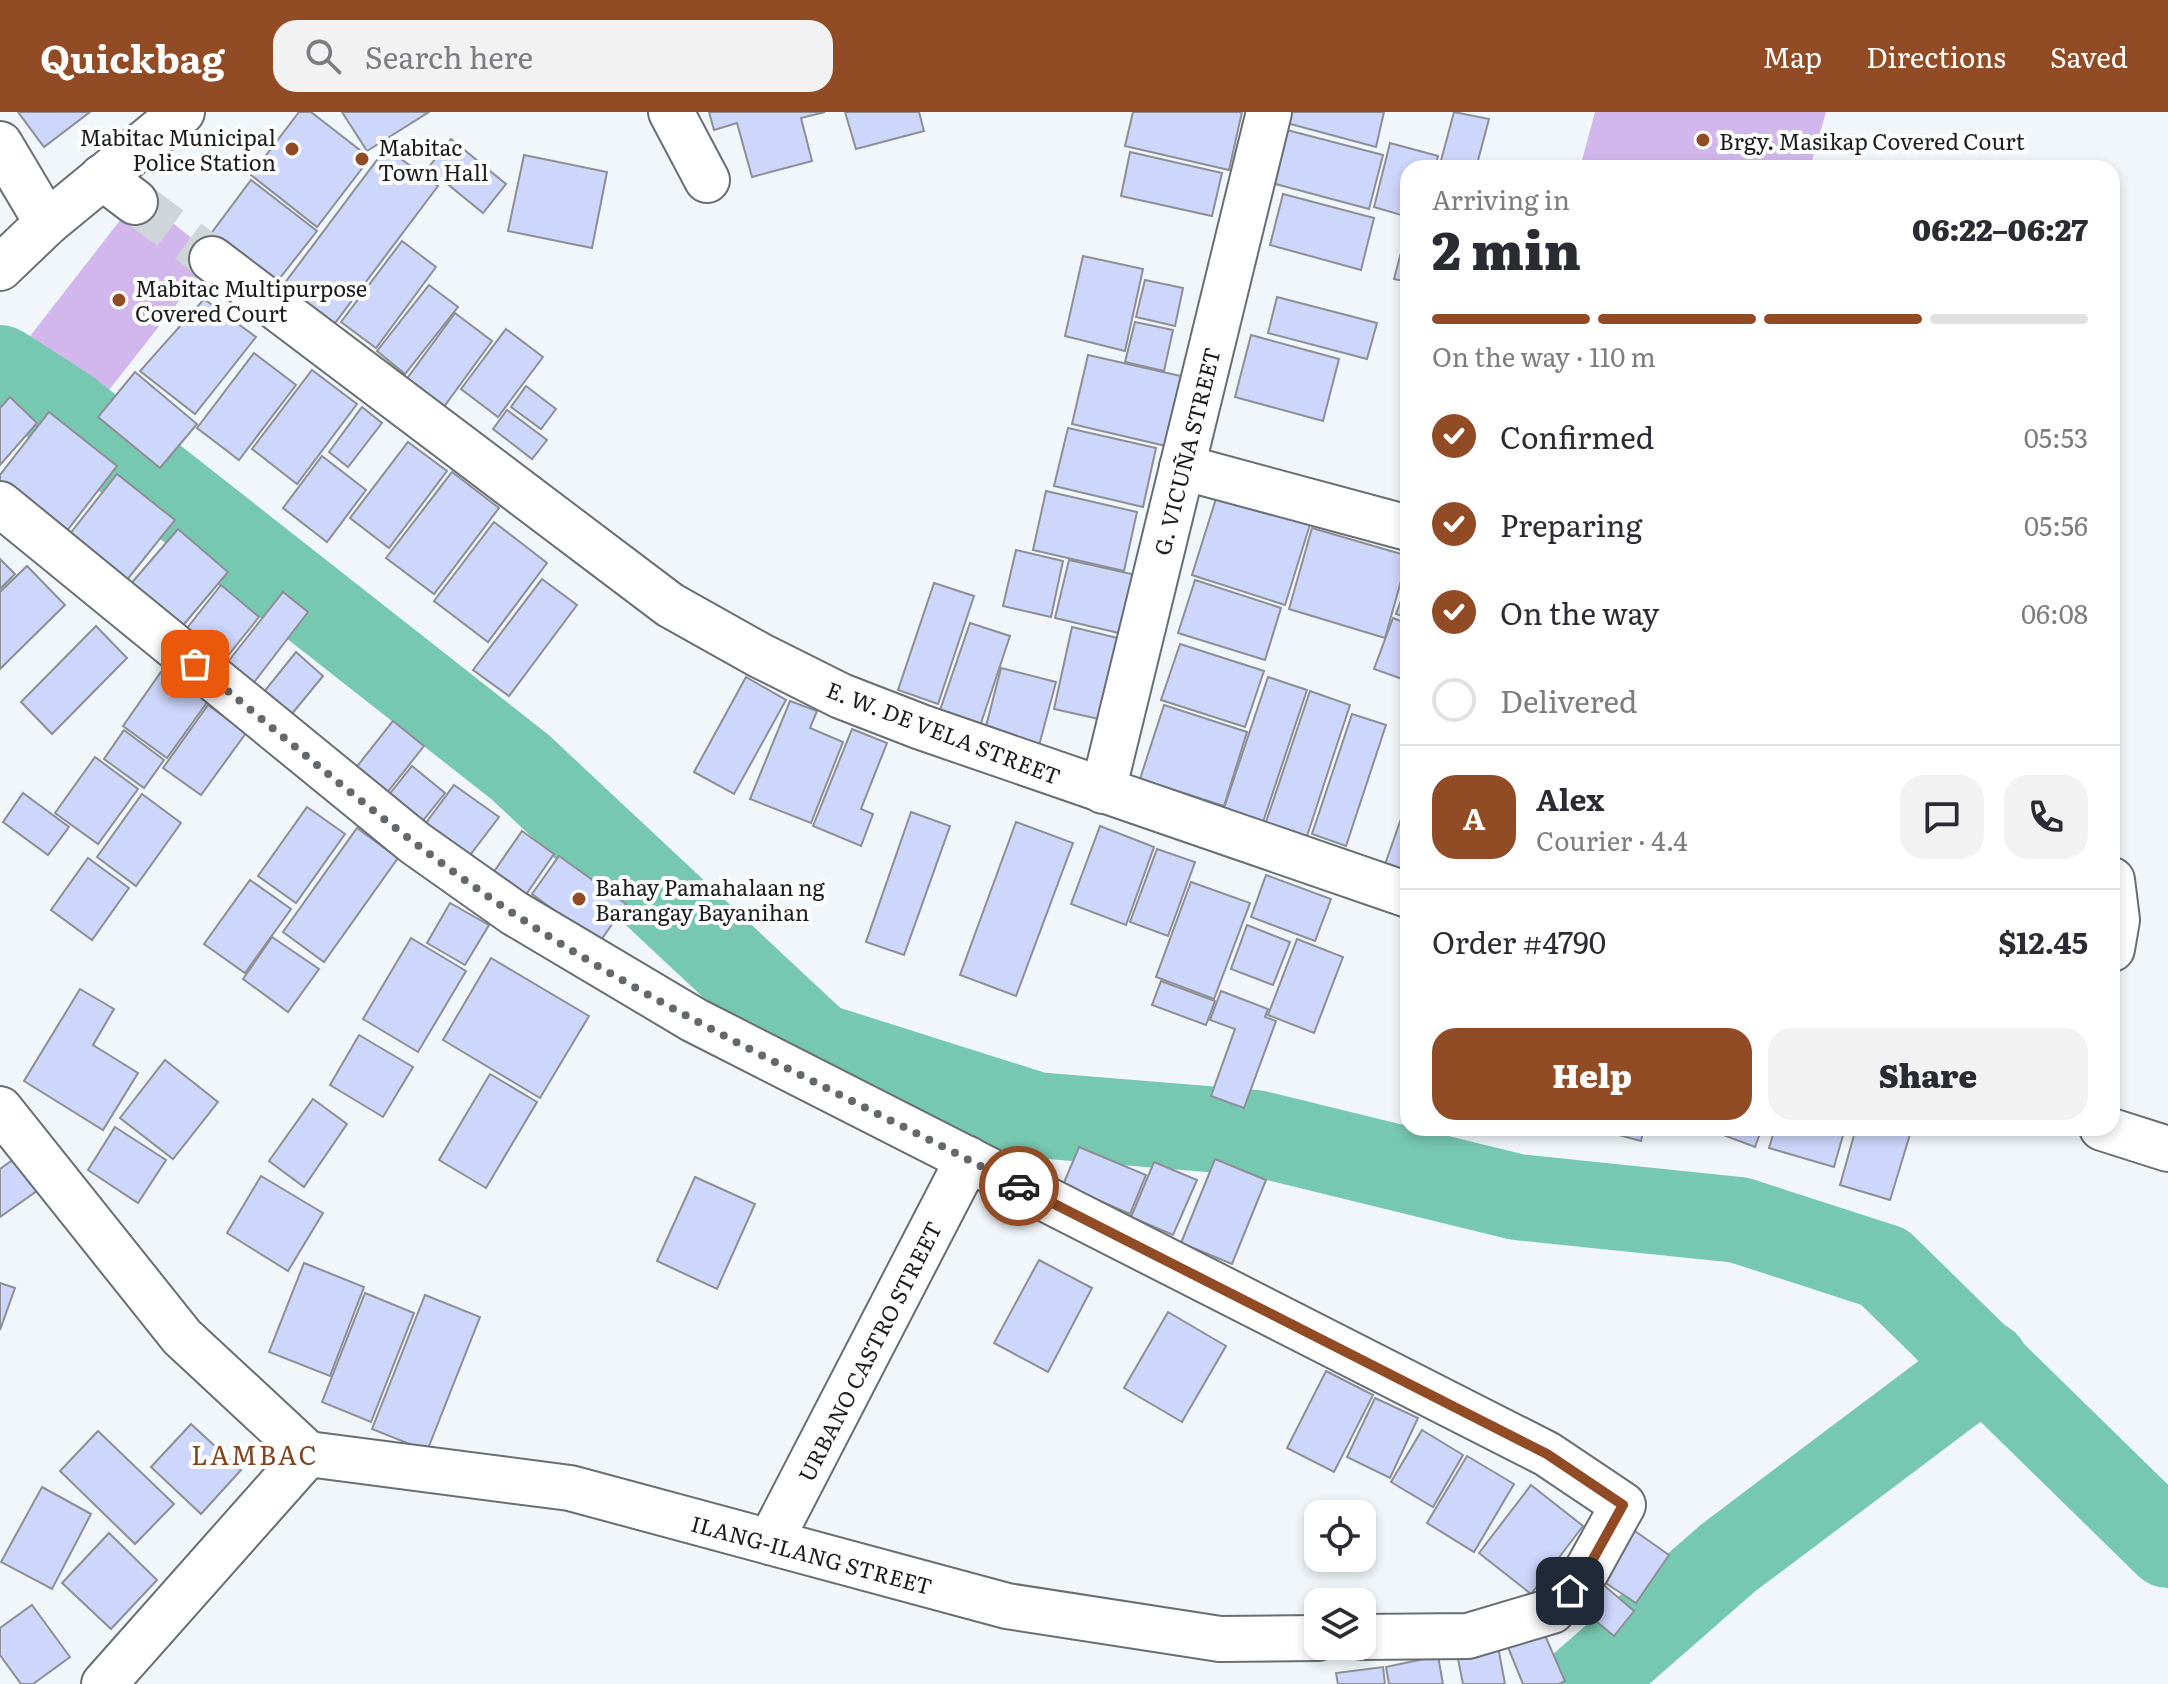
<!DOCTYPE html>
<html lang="en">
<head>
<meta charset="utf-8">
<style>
  body { margin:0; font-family:Literata,serif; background:#f2f2f3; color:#2b2b33; height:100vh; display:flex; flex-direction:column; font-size:30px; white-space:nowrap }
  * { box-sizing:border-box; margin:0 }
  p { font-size:26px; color:#7c7c81 }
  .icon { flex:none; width:44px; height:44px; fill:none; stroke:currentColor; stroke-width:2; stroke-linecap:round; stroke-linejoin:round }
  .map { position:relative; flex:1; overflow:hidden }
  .panel { position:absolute; left:1400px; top:48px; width:720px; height:976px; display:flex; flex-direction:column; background:#fff; border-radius:24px; box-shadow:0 4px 12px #0003 }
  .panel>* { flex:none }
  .tools { position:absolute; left:1304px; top:1388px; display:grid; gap:16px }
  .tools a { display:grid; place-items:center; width:72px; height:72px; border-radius:16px; background:#fff; box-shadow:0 4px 12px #0003; font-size:40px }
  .pin { position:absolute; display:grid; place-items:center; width:68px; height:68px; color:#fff; margin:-34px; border-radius:16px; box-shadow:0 4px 12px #0006 }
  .courier { position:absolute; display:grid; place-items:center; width:80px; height:80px; margin:-40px; border:6px solid #924c25; border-radius:50%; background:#fff; color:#222; box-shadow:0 2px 10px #0007 }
  .headline em { font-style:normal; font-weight:800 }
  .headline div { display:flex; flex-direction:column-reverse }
  .headline { display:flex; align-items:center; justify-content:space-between; height:136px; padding:0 32px }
  h1 { font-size:52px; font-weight:800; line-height:60px }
  .bar { display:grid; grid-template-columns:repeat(4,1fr); gap:12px 8px; align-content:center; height:96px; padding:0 32px }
  .bar i { height:10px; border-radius:6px; background:#e1e1e2 }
  .bar .current { background:#924c25 }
  .bar p { grid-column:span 4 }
  .line { display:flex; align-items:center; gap:20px; padding:0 32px; border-top:2px solid #e1e1e2 }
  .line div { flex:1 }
  .round { display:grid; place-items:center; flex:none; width:84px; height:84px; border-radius:24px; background:#f2f2f3 }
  ol { padding:0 32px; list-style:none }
  li { display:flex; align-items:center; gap:24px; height:88px }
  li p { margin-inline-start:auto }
  li .icon { padding:8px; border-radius:50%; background:#924c25; color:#fff; stroke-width:4 }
  li:last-child { color:#7c7c81 }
  li i { width:44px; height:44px; border:4px solid #e1e1e2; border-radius:50% }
  .action { display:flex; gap:16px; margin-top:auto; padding:16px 32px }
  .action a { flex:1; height:92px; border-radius:24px; background:#924c25; color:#fff; font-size:32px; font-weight:800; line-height:92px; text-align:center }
  .action a+a { background:#f2f2f3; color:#2b2b33 }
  header { display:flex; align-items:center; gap:48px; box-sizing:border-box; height:112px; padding:0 40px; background:#924c25; color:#fff }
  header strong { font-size:38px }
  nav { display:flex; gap:44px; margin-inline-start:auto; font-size:28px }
  .search { width:560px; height:72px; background:#f2f2f3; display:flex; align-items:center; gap:20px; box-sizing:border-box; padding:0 28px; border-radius:24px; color:#7c7c81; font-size:30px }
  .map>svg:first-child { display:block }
  .green { fill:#d1b7eb }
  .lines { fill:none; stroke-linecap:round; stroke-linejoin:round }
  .river { stroke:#77c8b1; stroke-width:86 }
  .building { fill:#cdd6fb; stroke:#8d8f95; stroke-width:2 }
  .minor-tunnel { stroke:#d0d5d9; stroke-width:44; stroke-dasharray:44 22; stroke-linecap:butt }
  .minor-casing { stroke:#686e72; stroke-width:48 }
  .major-casing { stroke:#686e72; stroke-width:48 }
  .minor { stroke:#fff; stroke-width:44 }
  .major { stroke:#fff; stroke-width:44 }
  .done { stroke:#65686b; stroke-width:8; stroke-dasharray:0 14.4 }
  .route { stroke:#924c25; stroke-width:10 }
  .poi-dot { fill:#924c25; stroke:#fff; stroke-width:3 }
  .labels { text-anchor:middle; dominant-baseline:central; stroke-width:8; stroke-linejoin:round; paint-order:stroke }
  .poi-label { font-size:22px; fill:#1a1c1e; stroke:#fff; text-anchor:start }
  .street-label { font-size:22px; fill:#1a1c1e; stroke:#fff }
  .quarter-label { font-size:26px; letter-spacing:2px; fill:#834420; stroke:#fff }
</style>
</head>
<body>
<header>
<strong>Quickbag</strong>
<div class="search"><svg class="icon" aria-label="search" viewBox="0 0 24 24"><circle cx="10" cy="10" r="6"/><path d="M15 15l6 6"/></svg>Search here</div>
<nav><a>Map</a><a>Directions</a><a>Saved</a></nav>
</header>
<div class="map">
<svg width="2168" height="1572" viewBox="0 0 2168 1572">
  <rect width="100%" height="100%" fill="#f0f6fa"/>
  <g class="green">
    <path d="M1595 0H1826L1810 56H1580Z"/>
    <path d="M139 84 214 144 102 287 27 228Z"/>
  </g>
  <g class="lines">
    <g class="river">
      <path d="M0 256 67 299 520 655 818 934 1036 1003 1256 1021 1517 1085 1739 1108 1884 1155 2168 1433"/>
      <path d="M1584 1572 1728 1446 1986 1252"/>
    </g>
  </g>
  <g class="building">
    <path d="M18 0H90L44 35Z"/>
    <path d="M299 0H311L370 46 317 115 251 63Z"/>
    <path d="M342 0H429L367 39Z"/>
    <path d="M709 0H825L801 6 812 49 752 65 737 11 714 18Z"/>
    <path d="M845 0H919L924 19 856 37Z"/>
    <path d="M1133 0H1242L1229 58 1125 34Z"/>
    <path d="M1286 0H1384L1376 35 1283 10Z"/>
    <path d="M1454 0 1489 7 1476 56H1439Z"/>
    <path d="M1287 18 1383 43 1369 97 1272 71Z"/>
    <path d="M451 27 506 72 483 101 428 56Z"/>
    <path d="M1390 31 1438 44 1435 56H1408V105L1374 95Z"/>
    <path d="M386 36 438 74 323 227 272 188Z"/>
    <path d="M1130 40 1222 61 1212 104 1121 84Z"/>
    <path d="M524 43 607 60 592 136 508 119Z"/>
    <path d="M251 68 317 119 268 181 204 131Z"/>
    <path d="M1283 82 1374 106 1361 158 1270 133Z"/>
    <path d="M1408 114V170L1394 167Z"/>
    <path d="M402 129 436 155 376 236 341 210Z"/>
    <path d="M1083 144 1143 157 1125 239 1065 224Z"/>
    <path d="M1145 168 1183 176 1175 214 1136 205Z"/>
    <path d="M429 173 458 195 405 262 377 239Z"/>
    <path d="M1277 185 1377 211 1367 247 1268 221Z"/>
    <path d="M204 187 256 225 195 302 140 259Z"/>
    <path d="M455 201 492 229 443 296 406 268Z"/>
    <path d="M1135 210 1173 218 1164 259 1125 250Z"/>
    <path d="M506 217 543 245 498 305 461 277Z"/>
    <path d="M1251 223 1339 247 1323 309 1235 285Z"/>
    <path d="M254 241 296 273 239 348 197 316Z"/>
    <path d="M1088 243 1185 265 1170 335 1072 312Z"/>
    <path d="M312 258 357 292 297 372 252 337Z"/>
    <path d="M135 260 197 312 160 356 98 305Z"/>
    <path d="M526 274 556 297 541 317 511 295Z"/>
    <path d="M10 285 37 311 0 353V296Z"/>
    <path d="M362 295 382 311 348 355 329 340Z"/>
    <path d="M507 298 547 328 532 347 493 317Z"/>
    <path d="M49 300 117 354 59 429 0 382V363Z"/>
    <path d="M1068 316 1156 336 1143 395 1054 374Z"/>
    <path d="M408 330 447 359 389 436 350 406Z"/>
    <path d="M322 344 366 378 327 430 283 396Z"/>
    <path d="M452 360 499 396 434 482 386 446Z"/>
    <path d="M117 362 175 408 122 474 65 428Z"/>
    <path d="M1219 377 1312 406 1285 493 1192 463Z"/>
    <path d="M1046 379 1137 400 1124 459 1033 438Z"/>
    <path d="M494 410 547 451 488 530 434 489Z"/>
    <path d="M1312 416 1408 444 1385 526 1289 497Z"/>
    <path d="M178 417 228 460 180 517 129 474Z"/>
    <path d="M1016 438 1063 449 1051 505 1003 494Z"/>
    <path d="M0 447 15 462 0 477Z"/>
    <path d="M1069 448 1136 463 1123 522 1055 506Z"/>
    <path d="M27 454 65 493 0 557V480Z"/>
    <path d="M542 467 577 493 509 584 473 558Z"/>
    <path d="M1195 468 1281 496 1265 548 1178 521Z"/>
    <path d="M1408 470V506L1396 502Z"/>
    <path d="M934 471 974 484 938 592 898 578Z"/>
    <path d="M221 473 259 505 222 551 184 520Z"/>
    <path d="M283 480 308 500 249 577 223 556Z"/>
    <path d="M1393 506 1408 512V569L1374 557Z"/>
    <path d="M970 511 1010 524 980 614 939 601Z"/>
    <path d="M96 514 127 546 52 622 21 590Z"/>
    <path d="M1072 515 1126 528 1108 609 1054 597Z"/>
    <path d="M1180 532 1264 559 1245 615 1161 588Z"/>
    <path d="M296 540 323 564 291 603 263 581Z"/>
    <path d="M168 550 213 582 167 646 123 614Z"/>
    <path d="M1001 556 1056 570 1037 641 983 626Z"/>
    <path d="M746 565 786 588 734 682 694 660Z"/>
    <path d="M1268 565 1307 578 1262 713 1223 699Z"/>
    <path d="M1310 579 1350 593 1305 730 1264 716Z"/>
    <path d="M790 589 817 599 810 616 843 630 811 711 750 687Z"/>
    <path d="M208 593 246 621 201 683 163 656Z"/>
    <path d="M1164 593 1247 620 1224 694 1140 667Z"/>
    <path d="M1352 602 1386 613 1346 734 1312 722Z"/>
    <path d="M393 609 424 634 382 687 351 662Z"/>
    <path d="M852 617 887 631 861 697 873 702 861 734 813 714Z"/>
    <path d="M124 618 164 648 144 676 104 647Z"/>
    <path d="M95 645 138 677 98 732 55 701Z"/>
    <path d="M412 654 445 681 421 711 388 684Z"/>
    <path d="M454 673 499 705 467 747 423 715Z"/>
    <path d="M23 681 69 715 48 743 3 710Z"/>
    <path d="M142 682 181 711 136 774 97 745Z"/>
    <path d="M1408 687V767L1383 758Z"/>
    <path d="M307 695 345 722 296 791 258 764Z"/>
    <path d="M911 700 950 714 904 843 866 830Z"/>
    <path d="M1016 710 1073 731 1016 884 960 863Z"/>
    <path d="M1100 714 1154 735 1126 813 1071 792Z"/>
    <path d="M357 716 398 746 324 850 283 820Z"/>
    <path d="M522 719 554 742 525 784 493 761Z"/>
    <path d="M1157 737 1195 750 1168 824 1130 810Z"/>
    <path d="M559 744 626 792 599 831 532 782Z"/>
    <path d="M88 746 129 776 92 828 51 798Z"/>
    <path d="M1266 763 1331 787 1315 829 1251 805Z"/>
    <path d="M250 768 291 797 245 861 204 832Z"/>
    <path d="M1191 770 1250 791 1214 887 1156 865Z"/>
    <path d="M450 791 489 813 465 853 427 831Z"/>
    <path d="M1247 813 1290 830 1273 873 1231 857Z"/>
    <path d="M272 825 319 857 288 900 243 867Z"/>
    <path d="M411 826 466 859 418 940 363 907Z"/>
    <path d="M1297 827 1343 845 1314 921 1268 903Z"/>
    <path d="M491 846 589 904 540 986 443 928Z"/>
    <path d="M1161 869 1215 889 1206 913 1152 893Z"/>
    <path d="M80 877 114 897 93 933 138 961 103 1018 24 969Z"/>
    <path d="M1221 879 1268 897 1265 905 1276 909 1244 996 1211 984 1235 917 1210 908Z"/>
    <path d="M359 923 413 955 383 1005 330 973Z"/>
    <path d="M165 948 218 990 173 1047 120 1006Z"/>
    <path d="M490 962 537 990 486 1076 439 1048Z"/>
    <path d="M313 987 347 1012 304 1075 269 1049Z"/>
    <path d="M115 1015 166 1048 138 1091 88 1058Z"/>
    <path d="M1593 1016H1644L1641 1029Z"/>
    <path d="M1705 1016H1762L1755 1035Z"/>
    <path d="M1775 1016H1845L1834 1055 1769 1036Z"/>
    <path d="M1856 1016H1912L1890 1088 1840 1073Z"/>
    <path d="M1079 1035 1146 1063 1130 1102 1063 1073Z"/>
    <path d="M21 1042 44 1074 0 1105V1057Z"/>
    <path d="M1215 1047 1266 1068 1232 1152 1181 1131Z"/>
    <path d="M1154 1050 1197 1068 1173 1123 1131 1105Z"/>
    <path d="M261 1064 323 1101 288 1159 227 1121Z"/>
    <path d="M695 1065 755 1092 717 1177 657 1149Z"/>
    <path d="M1039 1148 1092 1176 1048 1260 994 1231Z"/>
    <path d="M304 1151 364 1175 330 1264 269 1240Z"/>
    <path d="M0 1171 15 1176 0 1218Z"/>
    <path d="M365 1181 414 1201 371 1310 322 1290Z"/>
    <path d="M425 1183 480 1205 427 1339 372 1317Z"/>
    <path d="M1168 1200 1226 1234 1182 1310 1124 1276Z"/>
    <path d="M1326 1259 1373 1283 1334 1360 1287 1336Z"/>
    <path d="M1375 1286 1418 1306 1390 1366 1347 1345Z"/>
    <path d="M191 1312 241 1358 201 1402 151 1355Z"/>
    <path d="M1422 1318 1463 1343 1433 1395 1391 1370Z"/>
    <path d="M98 1319 174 1392 135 1432 60 1359Z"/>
    <path d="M1467 1344 1514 1372 1474 1440 1427 1411Z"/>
    <path d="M1531 1373 1583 1414 1531 1482 1479 1441Z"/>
    <path d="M42 1375 91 1402 52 1477 1 1450Z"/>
    <path d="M1632 1417 1669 1443 1636 1491 1598 1466Z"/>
    <path d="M109 1421 157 1468 111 1517 62 1471Z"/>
    <path d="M1600 1470 1634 1499 1614 1524 1579 1495Z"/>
    <path d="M32 1493 70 1545 33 1572H21L0 1543V1516Z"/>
    <path d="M1540 1512 1565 1569 1559 1572H1523L1505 1528Z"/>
    <path d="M1497 1529 1505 1572H1463L1456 1537Z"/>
    <path d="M1438 1544 1443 1572H1389L1386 1555Z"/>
    <path d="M1383 1555 1385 1572H1338L1336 1561Z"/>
  </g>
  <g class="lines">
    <path class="minor-tunnel" d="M135 90 212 147"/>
    <g class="minor-casing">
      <g id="minor">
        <path d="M671 0 707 68"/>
        <path d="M0 32 47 111"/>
        <path d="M102 65 135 90"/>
        <path d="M212 147 670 493 761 544 841 584 921 615 1408 783"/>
        <path d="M1182 355 1408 416"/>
        <path d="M0 392 415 731 514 801 694 908 1547 1342 1623 1393 1587 1458 1552 1499 1468 1524 1362 1525"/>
        <path d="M1103 679 1269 0"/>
        <path d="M2112 768 2117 808 2112 837"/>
        <path d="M0 997 182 1225 308 1342"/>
        <path d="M2102 1016 2168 1037"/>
        <path d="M308 1342 570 1376 1007 1494 1220 1527 1318 1526"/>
        <path d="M770 1430 968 1047"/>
        <path d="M104 1572 308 1342"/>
      </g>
    </g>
    <g class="major-casing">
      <path id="major" d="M0 156 47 111 182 0"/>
    </g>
    <use href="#minor" class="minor"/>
    <use href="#major" class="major"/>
  </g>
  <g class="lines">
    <path class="done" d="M195 552C299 637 401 727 514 802 674 907 850 985 1019 1074"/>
    <path class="route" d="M1019 1074 1547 1342 1623 1393 1587 1458 1570 1479"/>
  </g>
  <g class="poi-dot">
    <circle cx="1703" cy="28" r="8"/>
    <circle cx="292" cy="37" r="8"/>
    <circle cx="362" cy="47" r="8"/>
    <circle cx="119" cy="188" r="8"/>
    <circle cx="579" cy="787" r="8"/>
  </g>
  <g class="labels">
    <g class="poi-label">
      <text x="276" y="24" text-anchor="end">Mabitac Municipal<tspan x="276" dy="25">Police Station</tspan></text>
      <text x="1719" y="28">Brgy. Masikap Covered Court</text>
      <text x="378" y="34">Mabitac<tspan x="378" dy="25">Town Hall</tspan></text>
      <text x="135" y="175">Mabitac Multipurpose<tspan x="135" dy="25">Covered Court</tspan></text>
      <text x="595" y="774">Bahay Pamahalaan ng<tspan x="595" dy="25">Barangay Bayanihan</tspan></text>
    </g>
    <g class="street-label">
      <text transform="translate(1186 339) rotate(-76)">G. VICUÑA STREET</text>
      <text transform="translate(944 620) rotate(21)">E. W. DE VELA STREET</text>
      <text transform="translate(869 1239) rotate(-63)">URBANO CASTRO STREET</text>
      <text transform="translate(812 1442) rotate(15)">ILANG-ILANG STREET</text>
    </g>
    <g class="quarter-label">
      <text x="255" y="1341">LAMBAC</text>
    </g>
  </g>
</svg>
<div class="tools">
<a><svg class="icon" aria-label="locate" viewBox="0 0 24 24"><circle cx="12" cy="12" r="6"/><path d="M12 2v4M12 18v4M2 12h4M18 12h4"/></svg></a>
<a><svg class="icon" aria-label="layers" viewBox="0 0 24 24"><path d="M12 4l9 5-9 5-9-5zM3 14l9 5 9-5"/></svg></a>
</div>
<div class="pin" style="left:195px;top:552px;background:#ea580c"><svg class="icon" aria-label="bag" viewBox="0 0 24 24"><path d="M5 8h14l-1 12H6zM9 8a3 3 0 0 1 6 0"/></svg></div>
<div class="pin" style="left:1570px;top:1479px;background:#1f2937"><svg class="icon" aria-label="home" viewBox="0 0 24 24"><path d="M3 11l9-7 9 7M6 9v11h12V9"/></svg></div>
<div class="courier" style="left:1019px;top:1074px"><svg class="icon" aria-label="car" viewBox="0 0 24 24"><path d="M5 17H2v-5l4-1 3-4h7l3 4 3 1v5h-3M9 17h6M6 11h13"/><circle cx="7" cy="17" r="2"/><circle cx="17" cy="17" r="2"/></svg></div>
<section class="panel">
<div class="headline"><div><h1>2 min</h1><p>Arriving in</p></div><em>06:22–06:27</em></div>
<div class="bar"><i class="current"></i><i class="current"></i><i class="current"></i><i></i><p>On the way · 110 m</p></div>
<ol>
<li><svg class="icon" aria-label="check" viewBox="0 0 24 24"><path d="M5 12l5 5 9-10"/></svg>Confirmed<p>05:53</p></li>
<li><svg class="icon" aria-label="check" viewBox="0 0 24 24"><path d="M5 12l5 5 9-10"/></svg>Preparing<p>05:56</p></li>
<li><svg class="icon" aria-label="check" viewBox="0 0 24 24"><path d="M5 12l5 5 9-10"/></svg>On the way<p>06:08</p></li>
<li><i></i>Delivered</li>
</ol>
<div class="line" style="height:144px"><b class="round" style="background:#924c25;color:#fff">A</b><div><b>Alex</b><p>Courier · 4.4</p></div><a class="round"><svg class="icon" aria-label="chat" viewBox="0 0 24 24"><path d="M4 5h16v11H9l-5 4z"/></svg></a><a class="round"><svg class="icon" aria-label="phone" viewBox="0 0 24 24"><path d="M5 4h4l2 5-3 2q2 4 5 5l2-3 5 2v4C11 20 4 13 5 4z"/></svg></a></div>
<div class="line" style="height:104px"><div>Order #4790</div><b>$12.45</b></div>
<div class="action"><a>Help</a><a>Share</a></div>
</section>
</div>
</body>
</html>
